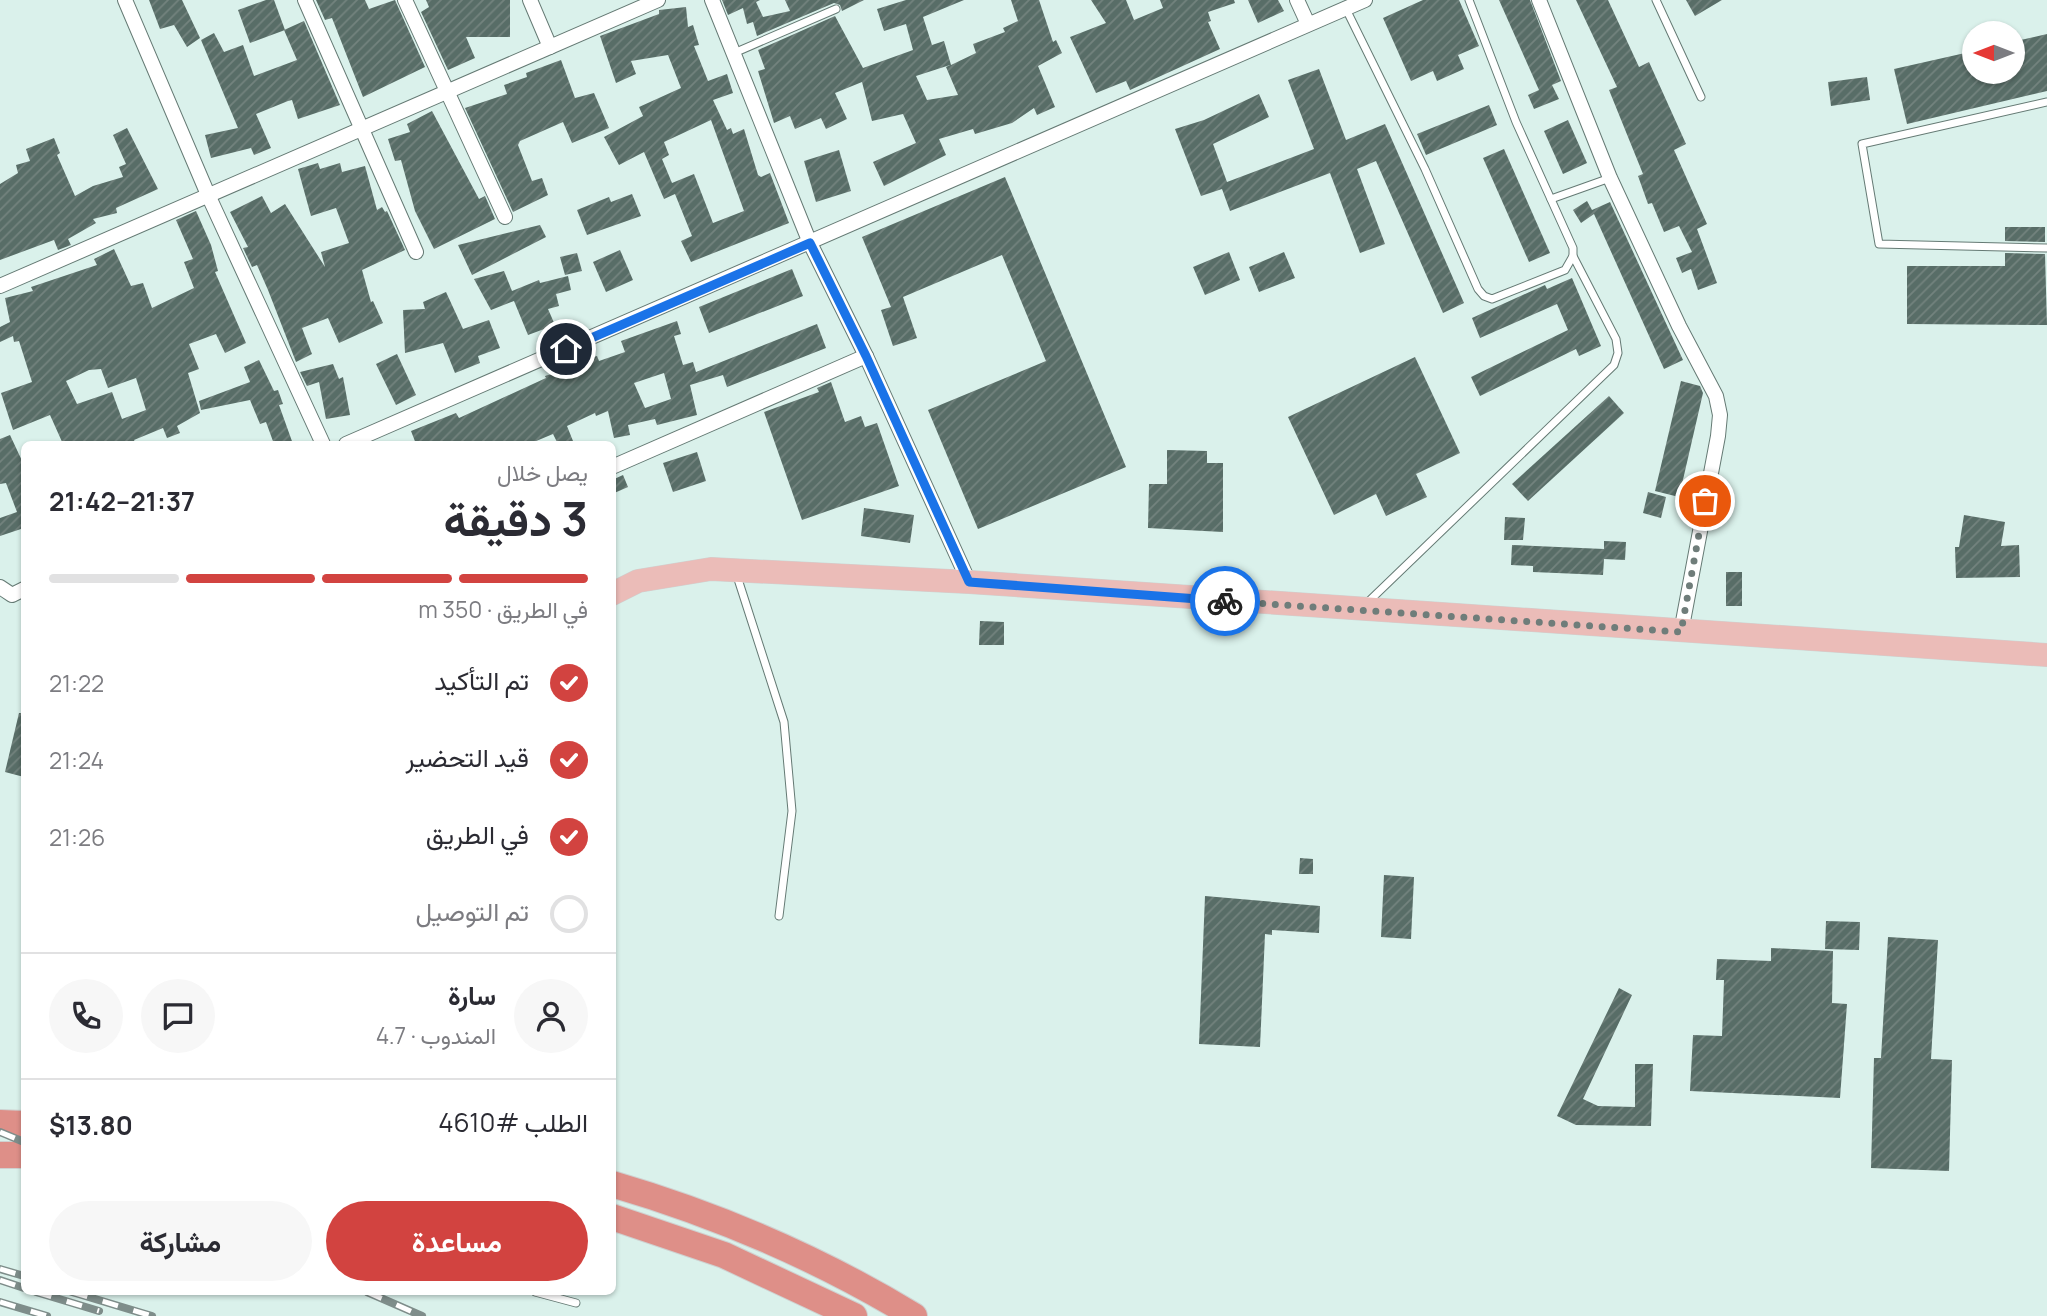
<!DOCTYPE html>
<html lang="ar">
<head>
<meta charset="utf-8">
<style>
  body { margin:0; font-family:Manrope,Vazirmatn,sans-serif; background:#f7f7f7; color:#2b2b33; direction:rtl; height:100vh; display:flex; flex-direction:column; font-size:26px; white-space:nowrap }
  * { box-sizing:border-box; margin:0 }
  p { font-size:23px; color:#7c7c81 }
  .icon { flex:none; width:38px; height:38px; fill:none; stroke:currentColor; stroke-width:2; stroke-linecap:round; stroke-linejoin:round }
  .map { position:relative; flex:1; overflow:hidden; direction:ltr }
  .drawer { position:absolute; left:21px; top:441px; width:595px; height:854px; display:flex; flex-direction:column; background:#fff; border-radius:10px; box-shadow:0 2px 5px #0004; direction:rtl }
  .drawer>* { flex:none }
  .needle { width:46px; rotate:270deg }
  .fabs { position:absolute; left:1962px; top:21px; display:grid; gap:14px }
  .fabs a { display:grid; place-items:center; width:63px; height:63px; border-radius:50%; background:#fff; box-shadow:0 2px 5px #0004; font-size:35px }
  .pin { position:absolute; display:grid; place-items:center; width:60px; height:60px; color:#fff; margin:-30px; border:4px solid #fff; border-radius:50%; box-shadow:0 2px 7px #0007 }
  .courier { position:absolute; display:grid; place-items:center; width:70px; height:70px; margin:-35px; border:5px solid #1a73e8; border-radius:50%; background:#fff; color:#222; box-shadow:0 2px 9px #0007 }
  .overview em { font-style:normal; font-weight:700 }
  .overview div { display:flex; flex-direction:column-reverse }
  .overview { display:flex; align-items:center; justify-content:space-between; height:119px; padding:0 28px }
  h1 { font-size:46px; font-weight:700; line-height:52px }
  .bar { display:grid; grid-template-columns:repeat(4,1fr); gap:10px 7px; align-content:center; height:84px; padding:0 28px }
  .bar i { height:9px; border-radius:5px; background:#e1e1e2 }
  .bar .current { background:#d24340 }
  .bar p { grid-column:span 4 }
  .line { display:flex; align-items:center; gap:18px; padding:0 28px; border-top:2px solid #e1e1e2 }
  .line div { flex:1 }
  .round { display:grid; place-items:center; flex:none; width:74px; height:74px; border-radius:37px; background:#f7f7f7 }
  ol { padding:0 28px; list-style:none }
  li { display:flex; align-items:center; gap:21px; height:77px }
  li p { margin-inline-start:auto }
  li .icon { padding:7px; border-radius:50%; background:#d24340; color:#fff; stroke-width:4 }
  li:last-child { color:#7c7c81 }
  li i { width:38px; height:38px; border:4px solid #e1e1e2; border-radius:50% }
  .button { display:flex; gap:14px; margin-top:auto; padding:14px 28px }
  .button a { flex:1; height:80px; border-radius:42px; background:#d24340; color:#fff; font-size:28px; font-weight:700; line-height:80px; text-align:center }
  .button a+a { background:#f7f7f7; color:#2b2b33 }
  .map>svg:first-child { display:block }
  .building { fill:url(#building-hatch); fill-rule:evenodd }
  .lines { fill:none; stroke-linecap:round; stroke-linejoin:round }
  .lane-casing { stroke:#657a74; stroke-width:9 }
  .street-casing { stroke:#657a74; stroke-width:16 }
  .primary-casing { stroke:#cfd1d0; stroke-width:24 }
  .highway-casing { stroke:#cfd1d0; stroke-width:28 }
  .lane { stroke:#fff; stroke-width:7 }
  .street { stroke:#fff; stroke-width:14 }
  .primary { stroke:#ebbcb8; stroke-width:23 }
  .highway { stroke:#de8f88; stroke-width:26 }
  .rail-casing { stroke:#7e8d8a; stroke-width:8 }
  .rail { stroke:#fff; stroke-width:5; stroke-dasharray:16; stroke-linecap:butt }
  .done { stroke:#6f7d7a; stroke-width:7; stroke-dasharray:0 12.6 }
  .route { stroke:#1a73e8; stroke-width:9 }
</style>
</head>
<body>
<div class="map">
<svg width="2047" height="1316" viewBox="0 0 2047 1316">
  <defs>
    <pattern id="building-hatch" width="6" height="6" patternUnits="userSpaceOnUse" patternTransform="scale(1.75)"><rect width="6" height="6" fill="#586d67"/><path d="M-1 1l2-2M0 6l6-6M5 7l2-2" fill="none" stroke="#73837e"/></pattern>
  </defs>
  <rect width="100%" height="100%" fill="#daf1eb"/>
  <g class="building">
    <path d="M149 0H182L200 38 187 47 174 25 160 29Z"/>
    <path d="M266 0H274L285 30 250 43 238 10Z"/>
    <path d="M316 0H365L369 9 395 0 425 67 363 97 332 18 325 20Z"/>
    <path d="M426 0H510V37H466L475 58 448 70 421 12 429 7Z"/>
    <path d="M722 0H760L756 2 763 17 790 11 785 0H864L842 11 840 5 834 3 757 36 753 22 747 24 743 8 728 15Z"/>
    <path d="M906 0H964L923 17 932 45 944 41 951 65 976 53 973 44 1005 32 1003 28 1018 21 1011 0H1039L1053 42 1056 40 1062 53 1038 66 1055 107 1037 115 1034 108 1012 123 975 134 973 129 939 139 946 155 884 186 873 162 916 143 903 114 872 121 862 82 835 93 847 119 826 129 821 118 795 129 790 116 774 123 758 71 765 69 758 50 835 16 863 68 913 50 906 24 884 31 877 9ZM950 65 946 67 958 95 927 100 916 76Z"/>
    <path d="M1091 0H1126L1134 20 1163 8 1160 0H1234L1235 3 1208 12 1211 21 1208 22 1220 49 1130 90 1126 81 1096 93 1070 37 1106 23Z"/>
    <path d="M1248 0H1278L1284 11 1258 23Z"/>
    <path d="M1423 0H1459L1479 46 1458 55 1464 69 1437 81 1433 71 1411 81 1383 18Z"/>
    <path d="M1499 0H1530L1561 81 1552 85 1559 99 1534 109 1528 95 1539 90Z"/>
    <path d="M1576 0H1608L1639 67 1649 62 1686 144 1674 150 1707 224 1697 229 1717 283 1698 290 1691 269 1682 273 1676 258 1692 252 1679 226 1664 232 1652 203 1648 204 1638 176 1643 174 1609 90 1617 87Z"/>
    <path d="M1686 0H1722L1695 16Z"/>
    <path d="M686 7 688 27 693 25 699 45 694 46 708 81 727 74 733 93 713 100 727 130 731 128 733 134 744 129 758 175 761 177 770 173 789 223 691 262 681 241 692 236 675 194 664 199 644 152 619 165 604 137 643 116 639 107 681 88 668 55 631 61 636 74 616 83 600 36 659 14V10ZM711 120 744 211 713 223 694 174 672 183 662 159 669 155 664 142Z"/>
    <path d="M304 21 340 105 298 119 292 100 288 101 256 114 271 148 254 155 251 148 211 158 205 135 238 128 201 40 214 33 224 52 243 45 254 76 297 60 284 30Z"/>
    <path d="M2047 34V91L1907 124 1894 69 1974 51V72H2012V42Z"/>
    <path d="M561 60 575 98 594 93 609 128 572 143 563 122 520 141 518 145 532 181 542 178 548 195 513 212 465 108 507 94 504 85 527 77 526 73Z"/>
    <path d="M1319 69 1346 140 1385 124 1464 303 1443 313 1376 161 1357 169 1385 244 1360 253 1330 173 1230 211 1222 189 1201 196 1175 129 1204 120 1259 94 1269 117 1213 144 1227 182 1314 149 1288 80Z"/>
    <path d="M1867 77 1870 100 1831 106 1828 82Z"/>
    <path d="M1489 105 1497 125 1426 155 1417 134Z"/>
    <path d="M432 111 479 199 485 196 495 219 434 249 415 211 401 160 395 161 388 139 410 132 407 124Z"/>
    <path d="M1568 120 1587 163 1563 174 1544 131Z"/>
    <path d="M127 128 158 189 116 208 117 213 93 219 96 223 68 239 71 245 58 250 54 240 0 260V184L18 173 16 165 30 161 26 149 54 138 60 153 57 155 75 196 93 186 123 177 119 167 126 164 113 135Z"/>
    <path d="M1504 149 1550 253 1529 262 1483 158Z"/>
    <path d="M839 150 851 191 816 202 804 161Z"/>
    <path d="M318 163 320 169 340 163 342 172 365 166 377 210 382 207 385 212 387 211 405 250 362 270 371 302 373 301 383 323 339 343 328 318 302 328 312 354 296 362 268 290 257 265 252 267 243 248 248 247 230 212 262 196 271 213 285 204 325 267 321 252 349 243 336 208 311 216 298 169Z"/>
    <path d="M1005 177 1126 467 978 529 928 410 1046 361 1002 255 903 297 917 338 893 346 881 310 891 307 862 237Z"/>
    <path d="M632 194 641 216 587 235 577 210 609 197 611 202Z"/>
    <path d="M1587 201 1592 210 1610 202 1683 360 1664 369 1594 214 1581 223 1573 210Z"/>
    <path d="M196 211 211 245 218 271 215 272 246 343 225 353 216 334 189 344 199 369 188 373 200 413 177 426 180 433 167 438 163 428 134 440 136 444H63L50 415 13 430 1 393 32 382 19 341 14 342 13 336 0 342V327L10 322 5 298 33 291 31 287 97 265 94 259 114 249 131 286 143 283 152 308 194 288 184 262 193 259 176 220ZM101 369 108 388 136 378 146 410 122 419 112 392 77 404 66 381 89 370Z"/>
    <path d="M540 225 546 237 472 275 458 245Z"/>
    <path d="M2005 227H2045V242L2005 241Z"/>
    <path d="M620 250 633 280 606 292 593 262Z"/>
    <path d="M1229 252 1240 280 1205 295 1193 267Z"/>
    <path d="M1284 252 1295 278 1259 292 1249 267Z"/>
    <path d="M577 253 582 271 565 275 560 257Z"/>
    <path d="M2005 253 2045 254 2047 325 1907 324V266H2005Z"/>
    <path d="M792 269 803 296 709 333 699 307Z"/>
    <path d="M504 271 512 291 539 280 540 283 568 276 571 290 556 294 559 306 548 309 555 325 528 335 514 301 491 310 474 279Z"/>
    <path d="M1572 278 1601 346 1579 356 1576 349 1480 396 1471 377 1568 330 1557 304 1480 338 1472 318 1545 285 1547 289Z"/>
    <path d="M446 292 463 329 489 320 500 348 478 356 480 363 455 373 443 343 405 353 403 310 425 309 423 302Z"/>
    <path d="M677 321 681 334 674 336 683 365 693 362 696 372 817 324 826 348 727 387 723 375 690 385 697 415 657 425 655 419 628 425 630 435 614 438 608 411 596 416 595 413 567 426 573 441 564 444H558L553 434 529 444H416L411 431 456 413 459 418 546 378 545 376 574 367 573 364 597 356 599 361 625 352 621 341ZM664 373 671 399 645 408 634 383Z"/>
    <path d="M397 354 416 395 396 405 376 364Z"/>
    <path d="M1415 357 1460 453 1416 474 1427 497 1386 516 1376 494 1334 515 1288 417Z"/>
    <path d="M259 360 274 391 278 390 283 404 279 405 293 444H274L266 422 260 424 250 400 201 410 199 401 250 382 244 367Z"/>
    <path d="M333 364 339 379 343 377 350 415 326 419 319 382 307 386 300 372Z"/>
    <path d="M1681 381 1700 386 1703 393 1679 497 1655 491Z"/>
    <path d="M831 382 845 422 861 416 865 427 877 423 899 486 802 520 764 412 819 392 817 388Z"/>
    <path d="M1609 396 1624 413 1528 501 1512 484Z"/>
    <path d="M10 435 24 465V528L0 536V518L17 512 6 483 0 484V439Z"/>
    <path d="M1167 450 1207 451V463H1223V532L1148 528 1149 484H1167Z"/>
    <path d="M697 452 706 481 673 492 663 463Z"/>
    <path d="M623 475 628 487 612 494V480Z"/>
    <path d="M1648 492 1666 497 1661 518 1643 513Z"/>
    <path d="M864 508 914 515 910 543 861 536Z"/>
    <path d="M1964 515 2005 522 2001 546 2019 545 2020 577 1956 578 1955 547H1959Z"/>
    <path d="M1505 517 1525 518 1523 540H1504Z"/>
    <path d="M1604 541 1626 542 1625 560 1604 559 1603 575 1533 572V566L1511 565 1512 545 1604 549Z"/>
    <rect x="1726" y="572" width="16" height="34"/>
    <path d="M980 621 1004 622V645H979Z"/>
    <path d="M19 713H24V777L5 772Z"/>
    <path d="M1300 858 1313 859V874H1299Z"/>
    <path d="M1384 875 1414 877 1411 939 1381 937Z"/>
    <path d="M1205 896 1320 906 1319 933 1272 930V935L1265 934 1260 1047 1199 1044Z"/>
    <path d="M1826 921 1860 922 1859 950 1825 949Z"/>
    <path d="M1888 937 1938 940 1931 1059 1952 1060 1949 1171 1871 1168 1874 1058H1881Z"/>
    <path d="M1771 948 1833 951 1832 1003 1847 1004 1840 1098 1690 1091 1693 1035 1722 1036 1724 980H1716L1717 959 1771 961Z"/>
    <path d="M1619 988 1632 995 1583 1099 1598 1106 1635 1107V1064H1653L1651 1126 1576 1125 1557 1116Z"/>
  </g>
  <g class="lines">
    <g class="lane-casing">
      <g id="lane">
        <path d="M1656 0 1701 97"/>
        <path d="M1346 9 1425 169 1478 289 1484 296 1492 299 1565 270 1573 256V248L1516 122 1469 0"/>
        <path d="M734 53 836 9"/>
        <path d="M2047 102 1862 144 1879 244 2047 248"/>
        <path d="M1551 199 1610 178"/>
        <path d="M737 576 784 722 792 811 779 916"/>
        <path d="M1367 603 1614 365 1618 353 1616 339 1573 256"/>
        <path d="M535 1292 576 1303"/>
      </g>
    </g>
    <g class="street-casing">
      <g id="street">
        <path d="M125 0 209 197 323 444"/>
        <path d="M305 0 416 252"/>
        <path d="M405 0 505 217"/>
        <path d="M530 0 550 47"/>
        <path d="M712 0 810 243 866 356 969 582"/>
        <path d="M1297 0 1308 24"/>
        <path d="M1539 0 1610 178 1679 326 1716 396 1720 415 1718 436 1681 632"/>
        <path d="M0 286 658 0"/>
        <path d="M346 444 1365 0"/>
        <path d="M612 467 866 356"/>
        <path d="M0 587 12 595 24 589"/>
      </g>
    </g>
    <g class="primary-casing">
      <path id="primary" d="M612 594 638 581 711 569 969 582 2047 655"/>
    </g>
    <g class="highway-casing">
      <g id="highway">
        <path d="M0 1123 24 1124"/>
        <path d="M0 1155H24"/>
        <path d="M612 1184C718 1215 820 1259 914 1316"/>
        <path d="M612 1217 724 1255 854 1316"/>
      </g>
    </g>
    <use href="#lane" class="lane"/>
    <use href="#street" class="street"/>
    <use href="#primary" class="primary"/>
    <use href="#highway" class="highway"/>
    <g class="rail-casing">
      <g id="rail">
        <path d="M0 1132 24 1142"/>
        <path d="M0 1269 24 1276"/>
        <path d="M0 1280 24 1288"/>
        <path d="M36 1292 99 1311"/>
        <path d="M72 1292 152 1316"/>
        <path d="M367 1292 422 1316"/>
        <path d="M0 1302 47 1316"/>
      </g>
    </g>
    <use href="#rail" class="rail"/>
  </g>
  <g class="lines">
    <path class="done" d="M1225 601 1681 632 1705 501"/>
    <path class="route" d="M566 349 810 243 866 356 969 582 1225 601"/>
  </g>
</svg>
<div class="fabs">
<a><svg class="needle" viewBox="-14 -14 28 28"><path d="M0-13l5 13h-10z" fill="#e53935"/><path d="M0 13l5-13h-10z" fill="#7c7c81"/></svg></a>
</div>
<div class="pin" style="left:1705px;top:501px;background:#ea580c"><svg class="icon" aria-label="bag" viewBox="0 0 24 24"><path d="M5 8h14l-1 12H6zM9 8a3 3 0 0 1 6 0"/></svg></div>
<div class="pin" style="left:566px;top:349px;background:#1f2937"><svg class="icon" aria-label="home" viewBox="0 0 24 24"><path d="M3 11l9-7 9 7M6 9v11h12V9"/></svg></div>
<div class="courier" style="left:1225px;top:601px"><svg class="icon" aria-label="bike" viewBox="0 0 24 24"><circle cx="6" cy="16" r="4"/><circle cx="18" cy="16" r="4"/><path d="M6 16l4-8h5l3 8M10 8l3 8H6M13 5h3"/></svg></div>
<section class="drawer">
<div class="overview"><div><h1>3 دقيقة</h1><p>يصل خلال</p></div><em>21:37–21:42</em></div>
<div class="bar"><i class="current"></i><i class="current"></i><i class="current"></i><i></i><p>في الطريق · 350 m</p></div>
<ol>
<li><svg class="icon" aria-label="check" viewBox="0 0 24 24"><path d="M5 12l5 5 9-10"/></svg>تم التأكيد<p>21:22</p></li>
<li><svg class="icon" aria-label="check" viewBox="0 0 24 24"><path d="M5 12l5 5 9-10"/></svg>قيد التحضير<p>21:24</p></li>
<li><svg class="icon" aria-label="check" viewBox="0 0 24 24"><path d="M5 12l5 5 9-10"/></svg>في الطريق<p>21:26</p></li>
<li><i></i>تم التوصيل</li>
</ol>
<div class="line" style="height:126px"><a class="round"><svg class="icon" aria-label="person" viewBox="0 0 24 24"><circle cx="12" cy="8" r="4"/><path d="M4 21q1-7 8-7t8 7"/></svg></a><div><b>سارة</b><p>المندوب · 4.7</p></div><a class="round"><svg class="icon" aria-label="chat" viewBox="0 0 24 24"><path d="M4 5h16v11H9l-5 4z"/></svg></a><a class="round"><svg class="icon" aria-label="phone" viewBox="0 0 24 24"><path d="M5 4h4l2 5-3 2q2 4 5 5l2-3 5 2v4C11 20 4 13 5 4z"/></svg></a></div>
<div class="line" style="height:91px"><div>الطلب #4610</div><b>$13.80</b></div>
<div class="button"><a>مساعدة</a><a>مشاركة</a></div>
</section>
</div>
</body>
</html>
